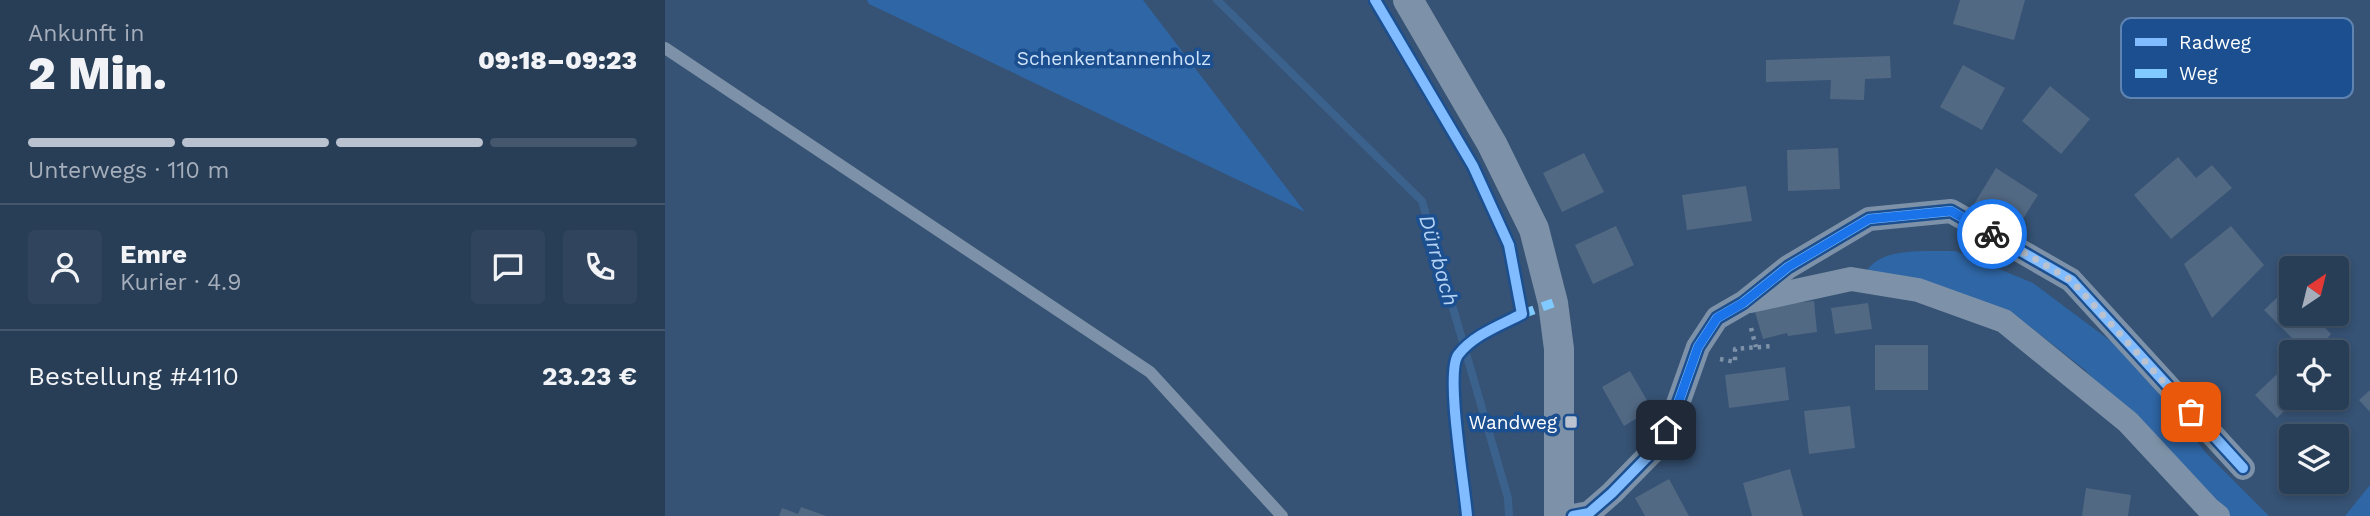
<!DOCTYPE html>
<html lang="de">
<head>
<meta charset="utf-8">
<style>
  body { margin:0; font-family:"Work Sans",sans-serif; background:#30455d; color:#f1f3f6; height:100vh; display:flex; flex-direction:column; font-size:26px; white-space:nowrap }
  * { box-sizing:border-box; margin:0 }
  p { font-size:23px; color:#a5aeba }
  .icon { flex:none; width:38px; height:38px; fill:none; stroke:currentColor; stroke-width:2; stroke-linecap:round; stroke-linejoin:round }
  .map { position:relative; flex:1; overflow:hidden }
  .sheet { display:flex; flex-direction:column; background:#283e57; width:665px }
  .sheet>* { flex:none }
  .needle { width:46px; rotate:35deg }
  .fabs { position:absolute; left:1614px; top:256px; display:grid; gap:14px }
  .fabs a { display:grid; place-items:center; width:70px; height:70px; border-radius:7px; background:#283e57; box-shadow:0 4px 10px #0003,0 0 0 2px #44576d; font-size:35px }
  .pin { position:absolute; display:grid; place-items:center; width:60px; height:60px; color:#fff; margin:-30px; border-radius:14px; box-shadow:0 4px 10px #0006 }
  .courier { position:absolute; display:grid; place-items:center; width:70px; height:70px; margin:-35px; border:5px solid #1a73e8; border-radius:50%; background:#fff; color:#222; box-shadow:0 2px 9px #0007 }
  .overview em { font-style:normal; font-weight:800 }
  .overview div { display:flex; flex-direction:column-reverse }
  .overview { display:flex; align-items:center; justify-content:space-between; height:119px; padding:0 28px }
  h1 { font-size:46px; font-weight:800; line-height:52px }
  .bar { display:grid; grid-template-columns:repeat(4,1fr); gap:10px 7px; align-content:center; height:84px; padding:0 28px }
  .bar i { height:9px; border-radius:5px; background:#44576d }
  .bar .current { background:#b9c2ce }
  .bar p { grid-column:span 4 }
  .line { display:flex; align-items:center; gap:18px; padding:0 28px; border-top:2px solid #44576d }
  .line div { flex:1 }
  .round { display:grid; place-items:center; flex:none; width:74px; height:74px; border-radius:7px; background:#30455d }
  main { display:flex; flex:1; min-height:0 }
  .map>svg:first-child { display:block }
  .green { fill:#2f66a5 }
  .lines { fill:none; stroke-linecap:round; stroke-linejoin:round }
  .stream { stroke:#3b618d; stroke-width:8 }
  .building { fill:#526984 }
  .path { stroke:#7d92a8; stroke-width:4.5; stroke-dasharray:3.5 5; stroke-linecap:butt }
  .service { stroke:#7d92a8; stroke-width:12 }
  .minor { stroke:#7d92a8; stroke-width:24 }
  .tertiary { stroke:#7d92a8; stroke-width:30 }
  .quiet { stroke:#80caff; stroke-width:9; stroke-dasharray:18 9; stroke-linecap:butt }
  .cycleway-casing { stroke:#1b4f8f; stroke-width:15 }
  .cycleway { stroke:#80bcff; stroke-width:10 }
  .done { stroke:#b9c2ce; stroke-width:7; stroke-dasharray:0 12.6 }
  .route { stroke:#1a73e8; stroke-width:9 }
  .poi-dot { fill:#b9c2ce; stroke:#1b4f8f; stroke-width:2.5 }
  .labels { text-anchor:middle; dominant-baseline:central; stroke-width:7; stroke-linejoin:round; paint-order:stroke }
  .park-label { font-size:19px; fill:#cfe3fa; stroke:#1b4f8f }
  .poi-label { font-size:19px; fill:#fff; stroke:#1b4f8f; text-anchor:end }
  .water-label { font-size:21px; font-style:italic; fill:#b5d3f5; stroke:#1b4f8f }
  .key { fill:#1b4f8f; stroke:#5f84b1; stroke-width:2 }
  .key-label { font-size:19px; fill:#fff }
</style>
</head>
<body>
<main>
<section class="sheet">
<div class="overview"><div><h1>2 Min.</h1><p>Ankunft in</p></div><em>09:18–09:23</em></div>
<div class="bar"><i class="current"></i><i class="current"></i><i class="current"></i><i></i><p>Unterwegs · 110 m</p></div>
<div class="line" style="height:126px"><a class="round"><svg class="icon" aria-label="person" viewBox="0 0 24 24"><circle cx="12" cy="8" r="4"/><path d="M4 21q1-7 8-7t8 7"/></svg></a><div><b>Emre</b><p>Kurier · 4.9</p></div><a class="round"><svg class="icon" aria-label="chat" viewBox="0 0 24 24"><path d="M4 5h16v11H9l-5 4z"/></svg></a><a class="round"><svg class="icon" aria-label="phone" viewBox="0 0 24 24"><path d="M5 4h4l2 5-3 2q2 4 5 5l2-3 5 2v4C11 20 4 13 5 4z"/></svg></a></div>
<div class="line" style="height:91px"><div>Bestellung #4110</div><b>23.23 €</b></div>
</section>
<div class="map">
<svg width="1705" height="516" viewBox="0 0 1705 516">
  <rect width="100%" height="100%" fill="#365274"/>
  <g class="green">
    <path d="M202 0H478L640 212 204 4Z"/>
    <path d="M1290 251 1368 283 1447 342 1505 406 1541 453 1604 516H1549L1548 502 1420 370 1364 326 1199 276C1212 245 1262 252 1290 251Z"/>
    <path d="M1705 485V516H1680Z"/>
  </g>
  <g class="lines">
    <path class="stream" d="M552 0 757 201 843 498 844 516"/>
  </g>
  <g class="building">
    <path d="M1295 0H1360L1349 40 1288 24Z"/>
    <path d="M1225 56 1226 78 1200 79 1199 100 1165 99 1166 80 1101 82V60Z"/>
    <path d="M1298 65 1340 88 1317 130 1275 107Z"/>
    <path d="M1385 86 1425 119 1396 154 1357 121Z"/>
    <path d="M1173 148 1175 189 1123 191 1122 150Z"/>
    <path d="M919 153 939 192 897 212 878 173Z"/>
    <path d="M1513 157 1531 178 1547 165 1567 188 1506 239 1469 195Z"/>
    <path d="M1331 168 1373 195 1351 230 1309 204Z"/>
    <path d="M1081 186 1087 221 1022 230 1017 195Z"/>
    <path d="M951 226 969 265 928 284 910 245Z"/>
    <path d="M1566 226 1599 265 1547 318 1519 264Z"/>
    <path d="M1622 288 1626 292V313H1646L1666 334 1650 352H1626V357L1620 351 1630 341 1599 310Z"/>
    <path d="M1149 301 1152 332 1123 336 1122 333 1098 339 1090 312 1119 304Z"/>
    <path d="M1203 303 1207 329 1170 334 1166 308Z"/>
    <rect x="1210" y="345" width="53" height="45"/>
    <path d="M1626 361V397H1634L1612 418 1590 395Z"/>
    <path d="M1120 367 1124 400 1064 408 1060 375Z"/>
    <path d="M965 371 987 409 959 426 937 387Z"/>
    <path d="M1705 390V412L1694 400Z"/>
    <path d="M1185 406 1190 448 1144 454 1139 411Z"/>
    <path d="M1125 469 1138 516H1087L1078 483Z"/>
    <path d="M1004 479 1024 516H980L970 498Z"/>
    <path d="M1421 488 1466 495 1463 516H1417Z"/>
    <path d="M136 507 161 516H114L117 508 133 514Z"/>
  </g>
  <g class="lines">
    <g class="path">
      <path d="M1086 328 1091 347"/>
      <path d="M1055 359 1070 362V349L1107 346"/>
    </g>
    <path class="service" d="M0 48 485 372 617 516"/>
    <g class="minor">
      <path d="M1085 301 1186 279 1253 290 1339 321 1463 422 1543 508 1553 516"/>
      <path d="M908 516 924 513 947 493 992 447 1010 412 1033 347 1052 318 1078 303 1123 267 1204 219 1286 211 1406 280 1578 468"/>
    </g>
    <path class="tertiary" d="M743 0 827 144 869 229 888 303 894 349V516"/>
    <path class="quiet" d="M852 316 888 303"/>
    <g class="cycleway-casing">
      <g id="cycleway">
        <path d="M710 0 808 166 844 245 857 314C836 325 808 335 793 355 780 373 800 488 802 516"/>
        <path d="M908 516 924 513 947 493 992 447 1010 412 1033 347 1052 318 1078 303 1123 267 1204 219 1286 211 1406 280 1578 468"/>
      </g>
    </g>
    <use href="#cycleway" class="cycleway"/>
  </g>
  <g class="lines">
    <path class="done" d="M1327 234 1406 280 1526 412"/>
    <path class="route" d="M1001 430 1010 412 1033 347 1052 318 1078 303 1123 267 1204 219 1286 211 1327 234"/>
  </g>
  <rect class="poi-dot" x="899" y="415" width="14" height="14" rx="3.5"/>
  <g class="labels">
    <g class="park-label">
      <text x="449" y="58">Schenkentannenholz</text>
    </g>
    <g class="poi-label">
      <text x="892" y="422">Wandweg</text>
    </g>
    <g class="water-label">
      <text transform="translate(774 260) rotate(74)">Dürrbach</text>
    </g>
  </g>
  <rect x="1456" y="18" width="232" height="80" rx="10" class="key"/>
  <rect x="1470" y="38" width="32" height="8" fill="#80bcff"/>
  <rect x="1470" y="69" width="32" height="9" fill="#80caff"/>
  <g class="key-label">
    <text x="1514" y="49">Radweg</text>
    <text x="1514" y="80">Weg</text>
  </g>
</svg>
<div class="fabs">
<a><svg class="needle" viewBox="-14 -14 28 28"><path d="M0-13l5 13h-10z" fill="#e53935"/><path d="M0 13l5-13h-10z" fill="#a5aeba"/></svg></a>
<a><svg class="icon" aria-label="locate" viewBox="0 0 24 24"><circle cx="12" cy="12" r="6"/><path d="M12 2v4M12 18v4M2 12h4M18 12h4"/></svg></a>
<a><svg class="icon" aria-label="layers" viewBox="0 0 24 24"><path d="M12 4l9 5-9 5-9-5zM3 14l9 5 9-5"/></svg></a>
</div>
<div class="pin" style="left:1526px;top:412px;background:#ea580c"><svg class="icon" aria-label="bag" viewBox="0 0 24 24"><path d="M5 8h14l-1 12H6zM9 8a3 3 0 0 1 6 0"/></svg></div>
<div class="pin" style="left:1001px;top:430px;background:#1f2937"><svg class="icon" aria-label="home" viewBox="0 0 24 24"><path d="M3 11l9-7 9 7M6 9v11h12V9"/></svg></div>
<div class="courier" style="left:1327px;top:234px"><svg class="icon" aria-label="bike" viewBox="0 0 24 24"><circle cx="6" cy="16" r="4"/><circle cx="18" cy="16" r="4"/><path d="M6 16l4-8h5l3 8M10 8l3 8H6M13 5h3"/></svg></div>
</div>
</main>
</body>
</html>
